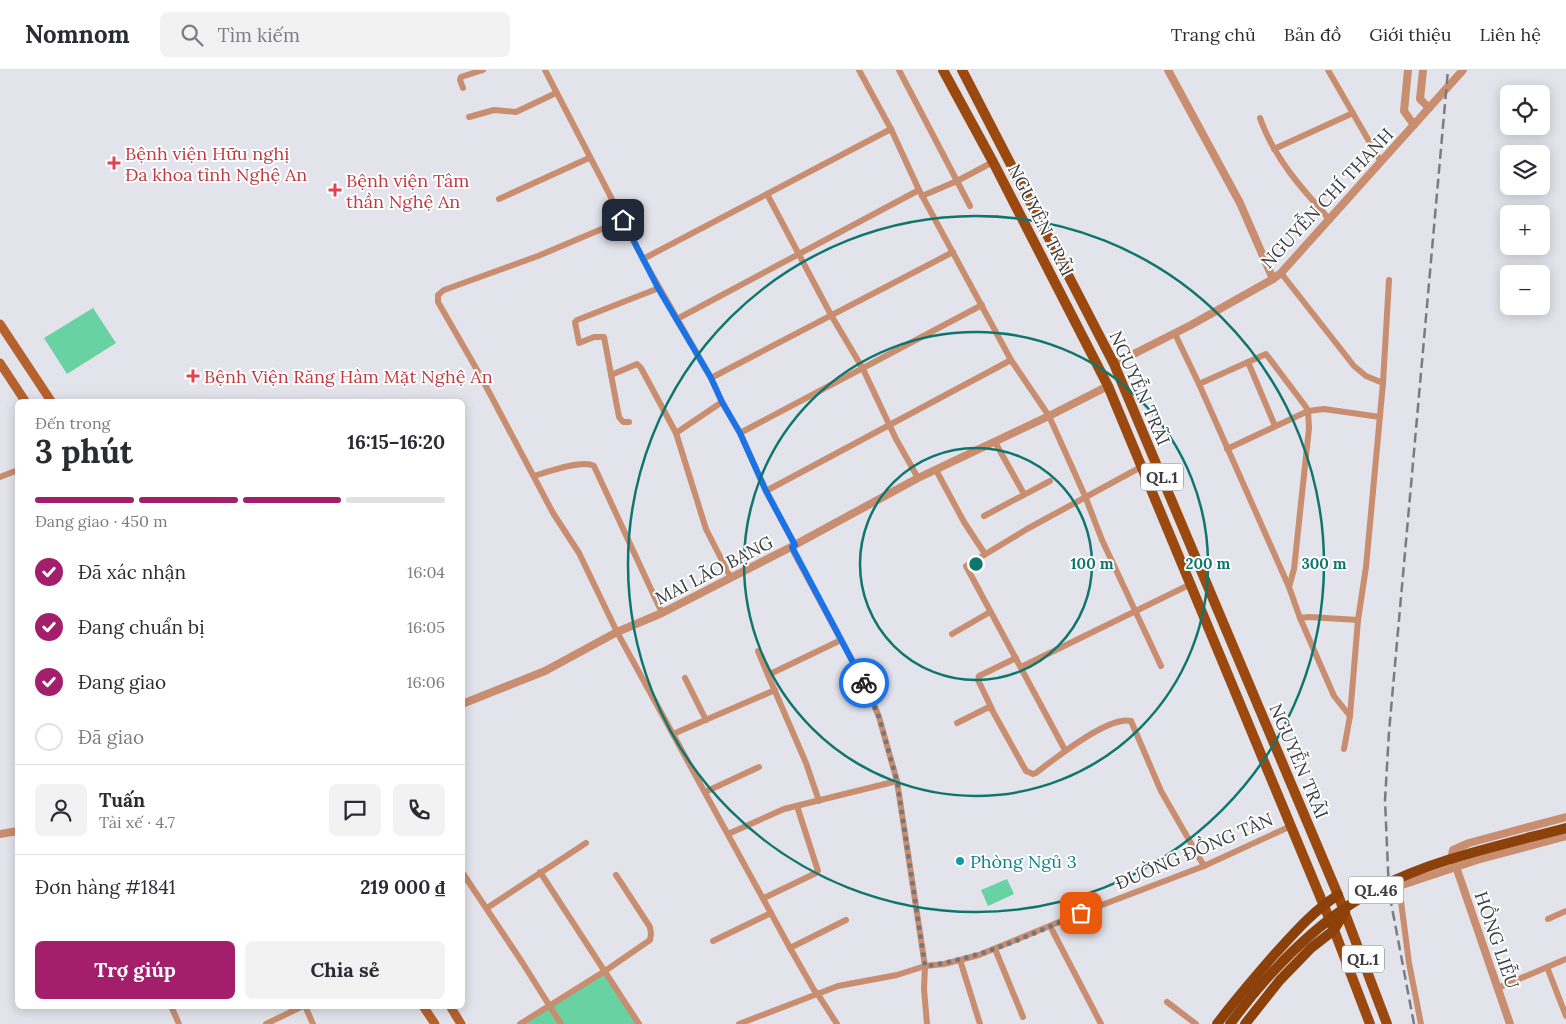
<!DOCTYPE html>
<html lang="vi">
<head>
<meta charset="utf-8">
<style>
  body { margin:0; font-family:Lora,serif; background:#f2f2f3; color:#2b2b33; height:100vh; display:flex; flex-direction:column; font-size:19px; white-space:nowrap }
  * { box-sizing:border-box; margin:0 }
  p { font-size:16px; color:#7c7c81 }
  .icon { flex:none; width:28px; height:28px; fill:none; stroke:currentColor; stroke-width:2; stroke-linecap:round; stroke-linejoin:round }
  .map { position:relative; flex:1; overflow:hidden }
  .sheet { position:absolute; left:15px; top:329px; width:450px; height:610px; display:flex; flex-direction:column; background:#fff; border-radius:8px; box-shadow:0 2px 12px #0003 }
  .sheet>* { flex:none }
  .tools { position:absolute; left:1500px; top:15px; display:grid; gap:10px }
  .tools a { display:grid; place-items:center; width:50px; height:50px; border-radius:8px; background:#fff; box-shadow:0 2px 12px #0003; font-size:25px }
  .pin { position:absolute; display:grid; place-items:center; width:42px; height:42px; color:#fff; margin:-21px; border-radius:10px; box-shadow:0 2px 8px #0006 }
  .courier { position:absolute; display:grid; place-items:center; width:50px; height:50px; margin:-25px; border:4px solid #1a73e8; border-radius:50%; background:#fff; color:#222; box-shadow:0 1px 6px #0007 }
  .overview em { font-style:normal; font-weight:700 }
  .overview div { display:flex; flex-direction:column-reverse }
  .overview { display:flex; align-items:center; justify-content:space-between; height:85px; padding:0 20px }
  h1 { font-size:32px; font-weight:700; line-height:38px }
  .bar { display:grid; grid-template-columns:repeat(4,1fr); gap:8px 5px; align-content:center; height:60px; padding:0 20px }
  .bar i { height:6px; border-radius:4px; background:#e1e1e2 }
  .bar .current { background:#a31f6c }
  .bar p { grid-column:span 4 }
  .line { display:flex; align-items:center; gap:12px; padding:0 20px; border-top:1px solid #e1e1e2 }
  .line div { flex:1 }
  .round { display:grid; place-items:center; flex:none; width:52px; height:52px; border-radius:8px; background:#f2f2f3 }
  ol { padding:0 20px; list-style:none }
  li { display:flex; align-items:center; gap:15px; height:55px }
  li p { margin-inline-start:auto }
  li .icon { padding:5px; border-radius:50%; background:#a31f6c; color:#fff; stroke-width:4 }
  li:last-child { color:#7c7c81 }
  li i { width:28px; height:28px; border:2px solid #e1e1e2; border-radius:50% }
  .cta { display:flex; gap:10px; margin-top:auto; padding:10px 20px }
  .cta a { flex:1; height:58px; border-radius:8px; background:#a31f6c; color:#fff; font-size:20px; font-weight:700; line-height:58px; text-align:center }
  .cta a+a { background:#f2f2f3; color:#2b2b33 }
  header { display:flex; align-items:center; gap:30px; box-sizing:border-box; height:70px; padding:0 25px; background:#fff; border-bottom:1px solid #e1e1e2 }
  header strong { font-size:24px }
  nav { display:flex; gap:28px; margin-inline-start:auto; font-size:18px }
  .search { width:350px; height:45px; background:#f2f2f3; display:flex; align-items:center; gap:12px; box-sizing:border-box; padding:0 18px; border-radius:8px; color:#7c7c81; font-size:19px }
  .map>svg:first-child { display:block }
  .green { fill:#69d2a2 }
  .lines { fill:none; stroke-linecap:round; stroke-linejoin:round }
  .minor { stroke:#c98e6f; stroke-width:6 }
  .tertiary { stroke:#c98e6f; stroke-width:8 }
  .secondary { stroke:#b6622f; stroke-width:9 }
  .primary { stroke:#9b490f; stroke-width:10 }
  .trunk { stroke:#8c400a; stroke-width:10 }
  .rail { stroke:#7b7c80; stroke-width:2.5; stroke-dasharray:10 5; stroke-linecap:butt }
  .trunk-bridge { stroke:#8c400a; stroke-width:10 }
  .done { stroke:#76777c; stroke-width:5; stroke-dasharray:0 9 }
  .route { stroke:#1a73e8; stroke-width:6 }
  .ring { fill:none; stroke:#0f766e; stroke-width:2.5 }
  .health-dot { fill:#e0444e; stroke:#fff; stroke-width:2 }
  .culture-dot { fill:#0f9aa8; stroke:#fff; stroke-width:2 }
  .labels { text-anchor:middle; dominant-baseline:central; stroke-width:4; stroke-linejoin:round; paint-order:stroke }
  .shield { fill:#fff; stroke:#767779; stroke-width:1 }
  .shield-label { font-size:16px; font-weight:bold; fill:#3c3d40 }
  .health-label { font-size:18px; fill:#be3a42; stroke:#fff; text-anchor:start }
  .street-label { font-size:18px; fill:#3c3d40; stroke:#fff }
  .culture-label { font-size:18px; fill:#0d838f; stroke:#fff; text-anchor:start }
  .centre { fill:#0f766e; stroke:#fff; stroke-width:2.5 }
  .ring-label { font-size:15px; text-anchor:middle; font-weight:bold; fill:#0f766e; stroke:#fff; stroke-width:4; stroke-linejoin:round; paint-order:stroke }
</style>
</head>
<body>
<header>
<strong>Nomnom</strong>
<div class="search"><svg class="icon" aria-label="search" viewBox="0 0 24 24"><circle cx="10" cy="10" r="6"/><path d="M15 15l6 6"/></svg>Tìm kiếm</div>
<nav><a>Trang chủ</a><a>Bản đồ</a><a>Giới thiệu</a><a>Liên hệ</a></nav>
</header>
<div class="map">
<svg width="1566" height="954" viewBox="0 0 1566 954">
  <rect width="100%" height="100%" fill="#e2e3eb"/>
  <g class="green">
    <path d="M93 238 116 273 67 304 44 268Z"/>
    <path d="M1007 809 1014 824 988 836 981 820Z"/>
    <path d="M605 901 639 954H520Z"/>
  </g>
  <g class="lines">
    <g class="minor">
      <path d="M545 0 643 189 711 308 722 332 740 363 766 421 795 475"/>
      <path d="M859 0 891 59 919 120 1011 290 1049 346 1085 426 1102 470 1161 596"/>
      <path d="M899 0 957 111 993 92"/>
      <path d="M1328 0 1381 92"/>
      <path d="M463 18 460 10 461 7 483 0"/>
      <path d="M469 47 494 40 516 42 556 23"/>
      <path d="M1260 48C1274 88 1302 119 1330 150"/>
      <path d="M1274 79 1353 43"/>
      <path d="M767 124 831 245 863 299 896 369 918 408"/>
      <path d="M922 126 957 111 970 136"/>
      <path d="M499 129 589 88"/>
      <path d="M623 150 538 186 444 220 438 225V232L480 305 553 443 579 483 617 562 790 878 814 920 817 923 837 954"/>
      <path d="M643 189 891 59"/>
      <path d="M1281 203 1354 296 1366 306 1383 313 1389 210"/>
      <path d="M677 249 919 120"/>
      <path d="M1175 264 1199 314 1289 517 1300 548 1334 626 1350 646"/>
      <path d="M1248 292 1275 356"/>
      <path d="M611 305 637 294 641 298 676 363 706 459 731 508"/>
      <path d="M711 308 953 182"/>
      <path d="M1199 314 1266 284 1306 337 1308 341 1309 358 1294 499 1289 517"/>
      <path d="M629 352H623L619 347 604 267H594L579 273 575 252 577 250 659 218"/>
      <path d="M676 363 722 332"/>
      <path d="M740 363 982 235"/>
      <path d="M995 372 1024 424"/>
      <path d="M1227 379 1308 341 1324 339 1380 347"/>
      <path d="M936 400 964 452 985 484"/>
      <path d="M534 406C547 402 583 389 594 396L662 543"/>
      <path d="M0 407 18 400"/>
      <path d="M766 421 1011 290"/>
      <path d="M984 446 1050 411"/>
      <path d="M791 477 868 620 879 647 897 711 925 896 924 919 927 954"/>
      <path d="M1300 548 1309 547 1358 550"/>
      <path d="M952 564 990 542"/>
      <path d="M758 581 768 605"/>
      <path d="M1021 597 1191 514"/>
      <path d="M685 608 706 650"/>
      <path d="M992 639 978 610 979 606 1016 588"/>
      <path d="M957 653 987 638H991L1026 701 1033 704 1036 703C1054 689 1109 645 1131 651L1161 721 1204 796"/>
      <path d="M673 664 775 620"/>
      <path d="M1344 679 1350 646 1358 550 1366 497 1383 313"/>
      <path d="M1065 680 966 496 1027 459 1141 397"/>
      <path d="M705 722 759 697"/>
      <path d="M819 731 806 693 768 605 841 570"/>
      <path d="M728 764 784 739 897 711"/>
      <path d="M462 802 522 892 561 954"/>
      <path d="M540 802 639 954"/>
      <path d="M1399 816 1409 893 1421 954"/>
      <path d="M764 828 816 803 818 801 797 736"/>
      <path d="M487 838 586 773"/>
      <path d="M1548 849 1566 841"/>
      <path d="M1050 856 1101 954"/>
      <path d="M713 871 771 843"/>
      <path d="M790 878 846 850"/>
      <path d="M995 879 1023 947"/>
      <path d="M960 890 980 954"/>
      <path d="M1547 897 1566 946"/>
      <path d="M1498 918 1566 889"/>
      <path d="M1167 932 1196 954"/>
      <path d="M171 936 179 954"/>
      <path d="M305 936 313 954"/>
      <path d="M266 954 303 936"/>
      <path d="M520 954 605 901 650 870 651 864 650 857 616 805"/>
      <path d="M739 954 838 916 897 905 925 896 944 894 979 885 1081 843 1204 796 1291 756"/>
    </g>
    <g class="tertiary">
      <path d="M1168 0 1240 133 1273 209"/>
      <path d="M1408 0 1404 41 1414 55"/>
      <path d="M1423 0 1420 29 1429 38"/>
      <path d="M1114 294 1191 255 1273 209 1281 203 1463 0"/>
      <path d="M462 634 545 601 617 562 662 543 791 477 918 408 1049 346 1108 316"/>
      <path d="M0 764 18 761"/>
      <path d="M1399 816 1477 790 1566 766"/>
      <path d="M1510 954 1452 785 1453 780 1469 773 1566 747"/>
    </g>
    <g class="secondary">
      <path d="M0 254 51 331"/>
      <path d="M0 293 25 331"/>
      <path d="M423 936 435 954"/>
      <path d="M450 936 461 954"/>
    </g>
    <g class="primary">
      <path d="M943 0 993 92 1108 316 1334 860 1370 954"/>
      <path d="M962 0 1114 294 1338 825 1387 954"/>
    </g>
    <g class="trunk">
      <path d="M1217 954C1235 930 1254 908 1274 885 1295 862 1312 842 1338 825"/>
      <path d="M1245 954 1280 910 1311 878 1334 860 1345 842"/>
    </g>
    <path class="rail" d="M1414 954 1389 822 1385 730 1389 662 1448 0"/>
    <path class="trunk-bridge" d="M1230 954C1269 901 1316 852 1374 820 1433 789 1502 775 1566 758"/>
  </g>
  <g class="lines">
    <path class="done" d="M864 613 879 647 897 711 925 896C980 889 1030 865 1081 843"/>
    <path class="route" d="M623 150 658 218 711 308 722 332 740 363 766 421 795 475 792 477 864 613"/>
  </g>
  <g class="ring">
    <circle cx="976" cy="494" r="116"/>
    <circle cx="976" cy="494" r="232"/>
    <circle cx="976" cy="494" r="348"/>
  </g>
  <g class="health-dot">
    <path d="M111.5 85.5h5v5h5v5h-5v5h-5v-5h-5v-5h5z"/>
    <path d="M332.5 112.5h5v5h5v5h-5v5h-5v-5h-5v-5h5z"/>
    <path d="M190.5 298.5h5v5h5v5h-5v5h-5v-5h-5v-5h5z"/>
  </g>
  <circle class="culture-dot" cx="960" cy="791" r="5"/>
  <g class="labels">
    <g class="shield">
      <rect x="1141" y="393.5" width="42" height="27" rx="4"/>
      <rect x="1348.5" y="806.5" width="55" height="27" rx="4"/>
      <rect x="1342" y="875.5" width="42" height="27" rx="4"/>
    </g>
    <g class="shield-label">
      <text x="1162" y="407">QL.1</text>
      <text x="1376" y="820">QL.46</text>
      <text x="1363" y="889">QL.1</text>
    </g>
    <g class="health-label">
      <text x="125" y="83">Bệnh viện Hữu nghị<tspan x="125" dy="21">Đa khoa tỉnh Nghệ An</tspan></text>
      <text x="346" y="110">Bệnh viện Tâm<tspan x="346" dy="21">thần Nghệ An</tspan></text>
      <text x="204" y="306">Bệnh Viện Răng Hàm Mặt Nghệ An</text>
    </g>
    <g class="street-label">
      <text transform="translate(1327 128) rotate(-47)">NGUYỄN CHÍ THANH</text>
      <text transform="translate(1041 150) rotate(63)">NGUYÊN TRÃI</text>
      <text transform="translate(1140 318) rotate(66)">NGUYỄN TRÃI</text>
      <text transform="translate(714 500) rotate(-27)">MAI LÃO BẠNG</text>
      <text transform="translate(1299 691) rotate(67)">NGUYỄN TRÃI</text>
      <text transform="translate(1194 781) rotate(-23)">ĐƯỜNG ĐỒNG TÂN</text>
      <text transform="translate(1497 870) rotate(71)">HỒNG LIỄU</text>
    </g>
    <g class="culture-label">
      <text x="970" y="791">Phòng Ngủ 3</text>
    </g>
  </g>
  <circle cx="976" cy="494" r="8" class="centre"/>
  <g class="ring-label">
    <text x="1092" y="499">100 m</text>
    <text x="1208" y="499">200 m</text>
    <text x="1324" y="499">300 m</text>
  </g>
</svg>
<div class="tools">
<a><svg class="icon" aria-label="locate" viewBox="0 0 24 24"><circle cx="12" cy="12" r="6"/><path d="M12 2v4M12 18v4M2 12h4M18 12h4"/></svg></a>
<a><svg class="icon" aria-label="layers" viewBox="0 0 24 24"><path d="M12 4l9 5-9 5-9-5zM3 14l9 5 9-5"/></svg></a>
<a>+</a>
<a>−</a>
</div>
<div class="pin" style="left:1081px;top:843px;background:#ea580c"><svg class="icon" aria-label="bag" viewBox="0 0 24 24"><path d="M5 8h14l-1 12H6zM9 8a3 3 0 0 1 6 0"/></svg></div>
<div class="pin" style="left:623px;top:150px;background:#1f2937"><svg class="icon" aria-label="home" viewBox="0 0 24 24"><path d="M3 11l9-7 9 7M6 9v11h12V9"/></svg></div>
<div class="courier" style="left:864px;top:613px"><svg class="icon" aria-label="bike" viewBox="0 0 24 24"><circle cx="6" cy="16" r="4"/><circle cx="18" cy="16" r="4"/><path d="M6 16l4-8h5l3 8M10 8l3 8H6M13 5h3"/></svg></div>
<section class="sheet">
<div class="overview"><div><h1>3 phút</h1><p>Đến trong</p></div><em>16:15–16:20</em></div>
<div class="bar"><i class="current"></i><i class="current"></i><i class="current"></i><i></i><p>Đang giao · 450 m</p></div>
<ol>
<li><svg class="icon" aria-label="check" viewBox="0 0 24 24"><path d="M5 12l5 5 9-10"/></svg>Đã xác nhận<p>16:04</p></li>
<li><svg class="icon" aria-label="check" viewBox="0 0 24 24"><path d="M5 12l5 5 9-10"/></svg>Đang chuẩn bị<p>16:05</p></li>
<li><svg class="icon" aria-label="check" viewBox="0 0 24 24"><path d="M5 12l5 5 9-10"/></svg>Đang giao<p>16:06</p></li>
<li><i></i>Đã giao</li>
</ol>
<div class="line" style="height:90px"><a class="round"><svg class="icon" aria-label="person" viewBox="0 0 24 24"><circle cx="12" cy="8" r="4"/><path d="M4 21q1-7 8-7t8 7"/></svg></a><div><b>Tuấn</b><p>Tài xế · 4.7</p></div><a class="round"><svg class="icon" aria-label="chat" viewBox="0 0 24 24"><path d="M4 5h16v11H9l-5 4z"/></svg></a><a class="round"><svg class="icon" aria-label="phone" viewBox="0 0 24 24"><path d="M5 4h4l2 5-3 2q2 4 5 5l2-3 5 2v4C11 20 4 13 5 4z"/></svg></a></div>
<div class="line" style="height:65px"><div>Đơn hàng #1841</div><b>219 000 ₫</b></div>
<div class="cta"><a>Trợ giúp</a><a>Chia sẻ</a></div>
</section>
</div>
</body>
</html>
